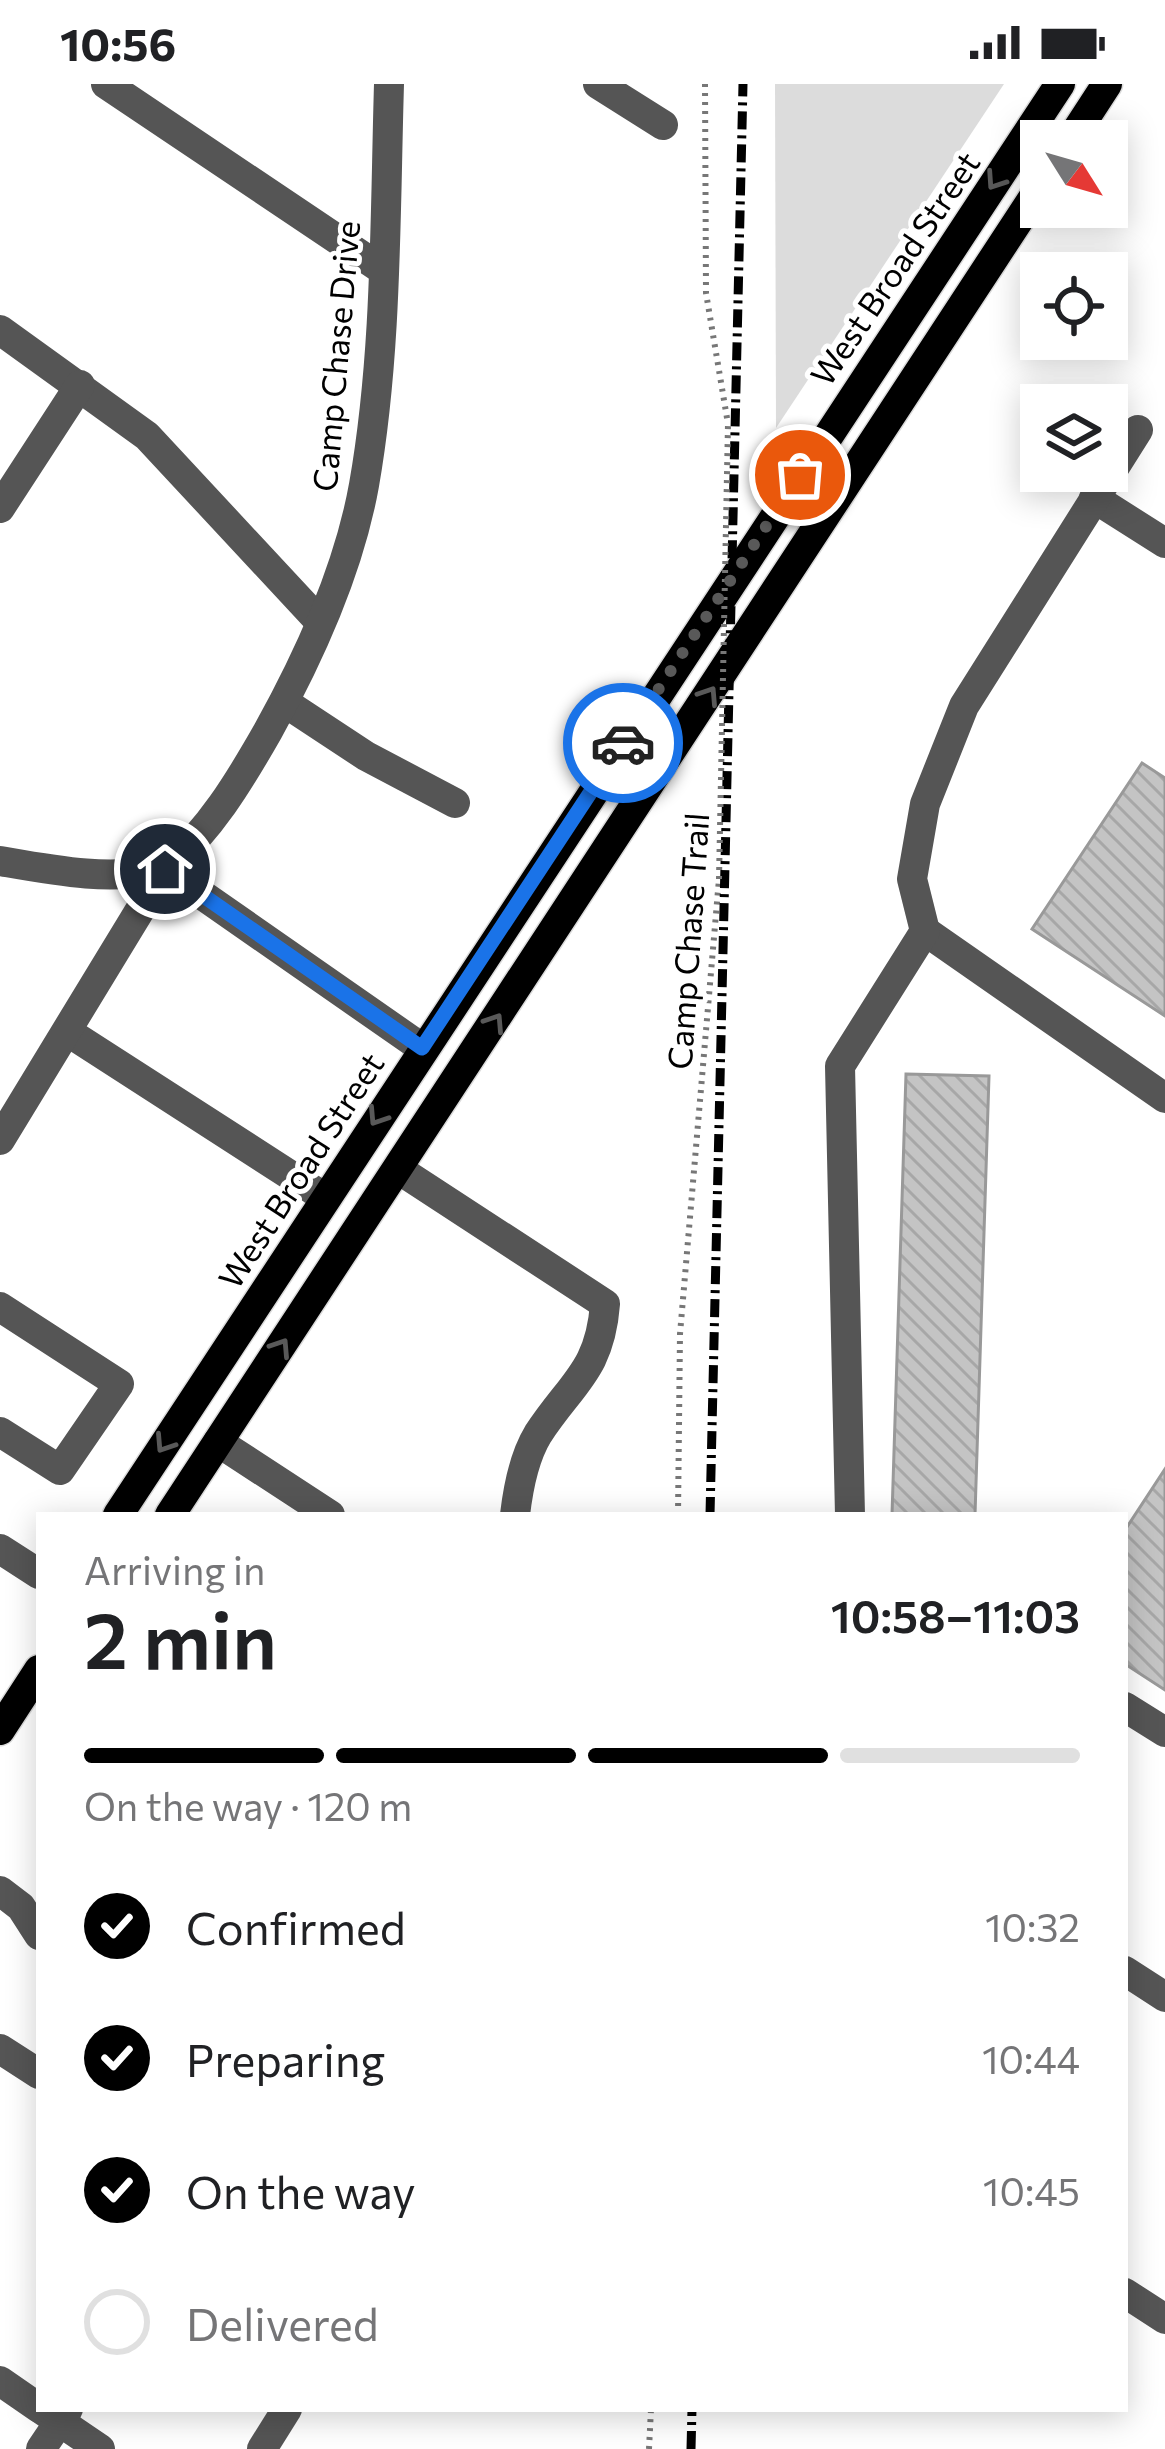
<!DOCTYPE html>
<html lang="en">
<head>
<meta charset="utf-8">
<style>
  body { margin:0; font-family:Commissioner,sans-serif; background:#f6f6f6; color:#202124; height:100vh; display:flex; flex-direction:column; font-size:45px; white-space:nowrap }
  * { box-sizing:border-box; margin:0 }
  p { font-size:39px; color:#757577 }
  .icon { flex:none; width:66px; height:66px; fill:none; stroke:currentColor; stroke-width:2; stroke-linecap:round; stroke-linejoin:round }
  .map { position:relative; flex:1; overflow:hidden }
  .drawer { position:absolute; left:36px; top:1428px; width:1092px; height:900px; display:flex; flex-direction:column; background:#fff; border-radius:0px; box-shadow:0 6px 30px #0003 }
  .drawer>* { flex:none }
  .needle { width:78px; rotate:127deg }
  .controls { position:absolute; left:1020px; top:36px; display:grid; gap:24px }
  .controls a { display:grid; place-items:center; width:108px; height:108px; border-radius:0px; background:#fff; box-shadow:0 6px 30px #0003; font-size:60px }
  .pin { position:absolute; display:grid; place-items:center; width:102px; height:102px; color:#fff; margin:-51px; border:6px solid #fff; border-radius:50%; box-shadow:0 3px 12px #0007 }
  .courier { position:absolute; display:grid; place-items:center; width:120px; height:120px; margin:-60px; border:9px solid #1a73e8; border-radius:50%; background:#fff; color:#222; box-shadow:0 3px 15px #0007 }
  .summary em { font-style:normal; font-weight:600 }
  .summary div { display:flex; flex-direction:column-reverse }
  .summary { display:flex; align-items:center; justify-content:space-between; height:204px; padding:0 48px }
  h1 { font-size:78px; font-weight:600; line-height:90px }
  .bar { display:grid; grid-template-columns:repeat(4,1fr); gap:18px 12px; align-content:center; height:144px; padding:0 48px }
  .bar i { height:15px; border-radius:9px; background:#e0e0e0 }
  .bar .on { background:#000 }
  .bar p { grid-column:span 4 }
  ol { padding:0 48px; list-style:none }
  li { display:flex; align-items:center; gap:36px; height:132px }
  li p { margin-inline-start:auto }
  li .icon { padding:12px; border-radius:50%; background:#000; color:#fff; stroke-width:4 }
  li:last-child { color:#757577 }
  li i { width:66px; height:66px; border:6px solid #e0e0e0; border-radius:50% }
  .status { display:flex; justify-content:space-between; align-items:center; height:84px; padding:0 60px; background:#fff; direction:ltr }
  .status svg { height:33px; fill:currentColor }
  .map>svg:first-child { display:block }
  .grass { fill:#dcdcdc }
  .building { fill:url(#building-back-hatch); stroke:#999; stroke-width:3 }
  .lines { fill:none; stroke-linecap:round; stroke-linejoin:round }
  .major-casing { stroke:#dbdbdb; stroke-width:33 }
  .path { stroke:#777; stroke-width:6; stroke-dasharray:3 6; stroke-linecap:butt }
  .minor { stroke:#555; stroke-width:30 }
  .major { stroke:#000; stroke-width:30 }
  .rail { stroke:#000; stroke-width:9; stroke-dasharray:18 6 3 6; stroke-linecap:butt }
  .path-bridge { stroke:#777; stroke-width:6; stroke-dasharray:3 6; stroke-linecap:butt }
  .oneway { stroke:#595959 }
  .done { stroke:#595959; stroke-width:12; stroke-dasharray:0 21.6 }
  .route { stroke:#1a73e8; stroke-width:15 }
  .labels { text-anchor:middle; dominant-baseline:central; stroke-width:10; stroke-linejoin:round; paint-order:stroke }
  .street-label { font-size:33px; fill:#000; stroke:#fff }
</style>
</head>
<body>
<div class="status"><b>10:56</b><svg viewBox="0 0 49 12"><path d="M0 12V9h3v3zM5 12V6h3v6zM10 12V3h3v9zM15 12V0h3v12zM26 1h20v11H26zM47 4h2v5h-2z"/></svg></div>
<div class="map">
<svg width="1165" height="2365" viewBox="0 0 1165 2365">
  <defs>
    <pattern id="building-back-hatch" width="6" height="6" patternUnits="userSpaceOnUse" patternTransform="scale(3)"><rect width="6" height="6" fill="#c4c4c4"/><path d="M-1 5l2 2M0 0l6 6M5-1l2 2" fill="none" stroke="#a7a7a7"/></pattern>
  </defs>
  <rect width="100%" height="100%" fill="#fff"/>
  <path class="grass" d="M775 0H1004L776 344Z"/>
  <g class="building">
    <path d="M1142 679 1165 694V932L1032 845Z"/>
    <path d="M906 990 989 992 975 1431H892Z"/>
    <path d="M1165 1385V1606L1125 1580V1446Z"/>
  </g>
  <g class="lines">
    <g class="major-casing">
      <g id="major">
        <path d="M1070 57 1107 0"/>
        <path d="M118 1431 1060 0"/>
        <path d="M170 1431 1041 102"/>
        <path d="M0 1646 39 1586"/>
      </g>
    </g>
    <g class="path">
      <path d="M705 0 706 209 728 340"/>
      <path d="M678 1431 680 1250 719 795"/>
      <path d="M649 2365 651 2325"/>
    </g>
    <g class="minor">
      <path d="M106 0 383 186"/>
      <path d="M598 0 663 41"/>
      <path d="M0 246 147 352 320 538"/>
      <path d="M1094 414 1165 459"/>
      <path d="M0 424 80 301"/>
      <path d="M284 618 366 672 455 719"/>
      <path d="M0 777C57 787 108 797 165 785"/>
      <path d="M165 785 422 964"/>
      <path d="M925 847 1165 1014"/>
      <path d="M68 948 324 1113"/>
      <path d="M0 1056 165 785C210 746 239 698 268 647 309 573 349 485 364 401 387 270 385 133 389 0"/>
      <path d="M398 1085 605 1220C600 1287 571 1299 538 1350 524 1373 518 1405 515 1431"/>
      <path d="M0 1223 119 1300 60 1386 0 1348"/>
      <path d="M218 1358 330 1431"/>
      <path d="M850 1431 840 982 925 847 912 795 925 720 964 622 1138 346"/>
      <path d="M0 1465 39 1490"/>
      <path d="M1125 1623 1165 1648"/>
      <path d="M0 1807 21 1823 39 1851"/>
      <path d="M1125 1887 1165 1913"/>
      <path d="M0 1965 39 1990"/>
      <path d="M1125 2209 1165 2235"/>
      <path d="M0 2297 39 2324"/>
      <path d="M41 2325 100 2365"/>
      <path d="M41 2365 68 2325"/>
      <path d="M262 2365 287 2325"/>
    </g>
    <use href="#major" class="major"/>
    <g class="rail">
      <path d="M710 1431 743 0"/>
      <path d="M691 2365 692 2325"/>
    </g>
    <path class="path-bridge" d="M719 795 728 340"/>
  </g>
  <defs><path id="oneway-chevron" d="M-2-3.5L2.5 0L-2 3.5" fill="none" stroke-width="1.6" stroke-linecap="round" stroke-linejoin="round" transform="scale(3)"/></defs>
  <g class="oneway">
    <use href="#oneway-chevron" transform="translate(995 97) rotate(124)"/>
    <use href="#oneway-chevron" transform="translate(709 611) rotate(-57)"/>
    <use href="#oneway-chevron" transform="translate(495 938) rotate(-57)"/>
    <use href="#oneway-chevron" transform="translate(377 1033) rotate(123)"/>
    <use href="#oneway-chevron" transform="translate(281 1263) rotate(-57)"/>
    <use href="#oneway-chevron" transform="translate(164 1360) rotate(123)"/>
  </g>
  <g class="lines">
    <path class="done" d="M623 659 800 391"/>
    <path class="route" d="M165 785 422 964 623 659"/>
  </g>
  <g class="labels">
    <g class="street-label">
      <text transform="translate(894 184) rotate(-56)">West Broad Street</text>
      <text transform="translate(335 272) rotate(-85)">Camp Chase Drive</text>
      <text transform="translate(687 857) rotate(-86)">Camp Chase Trail</text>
      <text transform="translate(300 1086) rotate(-57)">West Broad Street</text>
    </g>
  </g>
</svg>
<div class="controls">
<a><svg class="needle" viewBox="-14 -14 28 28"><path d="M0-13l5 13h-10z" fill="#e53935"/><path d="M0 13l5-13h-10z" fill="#757577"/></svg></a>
<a><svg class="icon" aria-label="locate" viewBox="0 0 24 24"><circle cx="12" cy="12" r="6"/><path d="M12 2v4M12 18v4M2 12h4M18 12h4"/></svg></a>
<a><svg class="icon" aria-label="layers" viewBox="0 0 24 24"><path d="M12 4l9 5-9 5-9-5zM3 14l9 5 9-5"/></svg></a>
</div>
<div class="pin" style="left:800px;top:391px;background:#ea580c"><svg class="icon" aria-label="bag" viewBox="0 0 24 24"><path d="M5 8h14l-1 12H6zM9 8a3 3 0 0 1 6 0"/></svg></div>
<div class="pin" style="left:165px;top:785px;background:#1f2937"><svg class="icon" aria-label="home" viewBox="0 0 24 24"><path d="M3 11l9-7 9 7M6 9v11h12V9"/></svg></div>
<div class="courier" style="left:623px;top:659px"><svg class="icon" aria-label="car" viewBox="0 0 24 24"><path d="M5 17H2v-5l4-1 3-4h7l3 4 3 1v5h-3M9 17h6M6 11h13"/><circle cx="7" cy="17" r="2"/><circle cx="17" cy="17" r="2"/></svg></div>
<section class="drawer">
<div class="summary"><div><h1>2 min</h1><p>Arriving in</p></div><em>10:58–11:03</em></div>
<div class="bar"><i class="on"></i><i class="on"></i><i class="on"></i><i></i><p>On the way · 120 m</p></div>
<ol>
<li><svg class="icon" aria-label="check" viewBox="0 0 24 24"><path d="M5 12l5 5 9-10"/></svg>Confirmed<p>10:32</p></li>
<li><svg class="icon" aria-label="check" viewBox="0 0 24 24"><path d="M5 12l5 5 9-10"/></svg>Preparing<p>10:44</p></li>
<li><svg class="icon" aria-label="check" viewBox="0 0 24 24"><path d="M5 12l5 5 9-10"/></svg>On the way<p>10:45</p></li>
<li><i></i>Delivered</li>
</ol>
</section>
</div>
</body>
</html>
